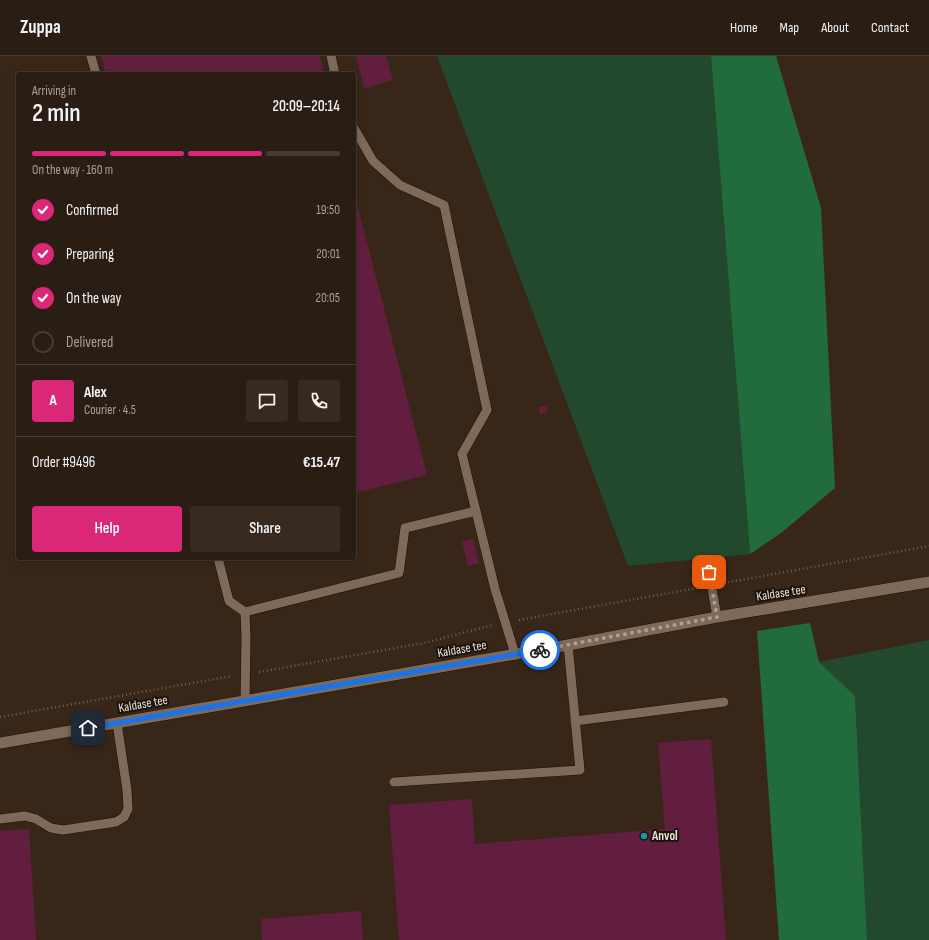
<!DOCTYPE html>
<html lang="en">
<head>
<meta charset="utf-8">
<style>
  body { margin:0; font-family:"Sofia Sans Condensed",sans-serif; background:#362a21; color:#f1f3f6; height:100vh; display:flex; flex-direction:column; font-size:15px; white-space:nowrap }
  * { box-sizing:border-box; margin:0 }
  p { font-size:13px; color:#a5a2a0 }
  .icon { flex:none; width:22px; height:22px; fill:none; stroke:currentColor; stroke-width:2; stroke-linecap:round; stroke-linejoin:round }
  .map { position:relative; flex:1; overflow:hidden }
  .panel { position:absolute; left:16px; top:16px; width:340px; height:488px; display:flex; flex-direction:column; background:#2a1d13; border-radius:4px; box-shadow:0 2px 10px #0003,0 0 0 1px #463b33 }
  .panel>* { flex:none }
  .pin { position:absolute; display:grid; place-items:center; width:34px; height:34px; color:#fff; margin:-17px; border-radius:8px; box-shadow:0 2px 6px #0006 }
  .courier { position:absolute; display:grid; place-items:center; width:40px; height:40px; margin:-20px; border:3px solid #1a73e8; border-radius:50%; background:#fff; color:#222; box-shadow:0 1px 5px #0007 }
  .summary em { font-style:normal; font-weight:600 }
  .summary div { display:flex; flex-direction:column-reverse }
  .summary { display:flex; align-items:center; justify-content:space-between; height:68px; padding:0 16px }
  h1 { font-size:26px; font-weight:600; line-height:30px }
  .bar { display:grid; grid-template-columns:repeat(4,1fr); gap:6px 4px; align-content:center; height:48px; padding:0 16px }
  .bar i { height:5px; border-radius:3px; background:#463b33 }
  .bar .on { background:#db2777 }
  .bar p { grid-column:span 4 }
  .line { display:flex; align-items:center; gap:10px; padding:0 16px; border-top:1px solid #463b33 }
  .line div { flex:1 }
  .round { display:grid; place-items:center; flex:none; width:42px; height:42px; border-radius:4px; background:#362a21 }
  ol { padding:0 16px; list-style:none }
  li { display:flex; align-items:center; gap:12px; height:44px }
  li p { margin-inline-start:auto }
  li .icon { padding:4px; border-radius:50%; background:#db2777; color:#fff; stroke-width:4 }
  li:last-child { color:#a5a2a0 }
  li i { width:22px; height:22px; border:2px solid #463b33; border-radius:50% }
  .cta { display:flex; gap:8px; margin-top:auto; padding:8px 16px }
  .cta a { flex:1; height:46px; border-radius:4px; background:#db2777; color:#fff; font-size:16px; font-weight:600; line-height:46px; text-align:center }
  .cta a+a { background:#362a21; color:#f1f3f6 }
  header { display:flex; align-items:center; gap:24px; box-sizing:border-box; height:56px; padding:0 20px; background:#2a1d13; border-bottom:1px solid #463b33 }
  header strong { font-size:19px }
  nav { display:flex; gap:22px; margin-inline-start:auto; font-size:14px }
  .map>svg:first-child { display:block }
  .green { fill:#22492e }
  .forest { fill:#226b3c }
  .building { fill:#621e3f }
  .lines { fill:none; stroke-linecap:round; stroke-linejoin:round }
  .service-casing { stroke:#1f1003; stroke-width:10 }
  .tertiary-casing { stroke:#1f1003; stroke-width:12 }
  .path { stroke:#716155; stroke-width:2.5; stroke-dasharray:1 3; stroke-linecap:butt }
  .service { stroke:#7e6a5a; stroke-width:9 }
  .tertiary { stroke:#7e6a5a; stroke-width:11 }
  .done { stroke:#ad9f94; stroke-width:4; stroke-dasharray:0 7.2 }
  .route { stroke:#1a73e8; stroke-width:5 }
  .culture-dot { fill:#0f9aa8; stroke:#1a120c; stroke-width:1.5 }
  .labels { text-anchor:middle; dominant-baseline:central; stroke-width:4; stroke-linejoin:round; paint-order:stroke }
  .street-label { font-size:13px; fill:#ece0d7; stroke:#1a120c }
  .poi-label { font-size:13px; font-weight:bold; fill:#ece0d7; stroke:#1a120c; text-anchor:start }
</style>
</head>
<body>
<header>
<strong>Zuppa</strong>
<nav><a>Home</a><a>Map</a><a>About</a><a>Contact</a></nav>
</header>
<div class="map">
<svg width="929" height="884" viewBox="0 0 929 884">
  <rect width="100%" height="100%" fill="#382719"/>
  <g class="green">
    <path d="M437 0H711L750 498 628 510Z"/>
    <path d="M929 584V884H867L855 640 819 606Z"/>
  </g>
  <g class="forest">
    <path d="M711 0H776L821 152 835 432 781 477 750 498Z"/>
    <path d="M810 567 819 606 855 640 867 884H779L757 575Z"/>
  </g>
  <g class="building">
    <path d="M101 0H320L324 18H106Z"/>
    <path d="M356 0H386L393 24 364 32Z"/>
    <path d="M354 136 427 419 354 437Z"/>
    <path d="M546 350 548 356 540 358 539 351Z"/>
    <path d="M473 483 479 507 468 510 462 486Z"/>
    <path d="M711 683 726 884H399L389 749 472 743 475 788 665 773 658 687Z"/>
    <path d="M29 773 36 884H0V775Z"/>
    <path d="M361 855 363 884H262L261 863Z"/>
  </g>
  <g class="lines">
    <g class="service-casing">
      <g id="service">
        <path d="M91 0 96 18"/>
        <path d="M331 0 335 18"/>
        <path d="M354 72 373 105 400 129 444 149 487 354 462 398 495 533 515 598"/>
        <path d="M218 502 229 545 245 556 246 582 245 645"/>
        <path d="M709 516 717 561"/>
        <path d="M245 556 399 517 405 472 476 455"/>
        <path d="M575 665 724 646"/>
        <path d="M394 726 580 714 568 589"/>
        <path d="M0 763 25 760 36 763 51 772 63 774 116 766 124 761 128 753 127 734 117 667"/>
      </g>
    </g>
    <g class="tertiary-casing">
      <path id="tertiary" d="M0 687 568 589 717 561 929 526"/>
    </g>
    <g class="path">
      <path d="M724 527 929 490"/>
      <path d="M519 564 697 532"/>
      <path d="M259 616 424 587 493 569"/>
      <path d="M0 661 232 620"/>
    </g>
    <use href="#service" class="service"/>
    <use href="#tertiary" class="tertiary"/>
  </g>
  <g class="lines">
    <path class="done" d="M540 594 717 561 709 516"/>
    <path class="route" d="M88 672 540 594"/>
  </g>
  <circle class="culture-dot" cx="644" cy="780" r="4"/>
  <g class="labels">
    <g class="street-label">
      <text transform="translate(781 537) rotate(-9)">Kaldase tee</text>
      <text transform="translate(462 593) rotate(-10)">Kaldase tee</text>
      <text transform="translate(143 648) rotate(-10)">Kaldase tee</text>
    </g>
    <g class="poi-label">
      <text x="652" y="780">Anvol</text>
    </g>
  </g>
</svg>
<div class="pin" style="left:709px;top:516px;background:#ea580c"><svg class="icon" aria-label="bag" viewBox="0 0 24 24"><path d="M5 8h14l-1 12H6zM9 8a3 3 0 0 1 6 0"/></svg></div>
<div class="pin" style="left:88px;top:672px;background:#1f2937"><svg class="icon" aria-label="home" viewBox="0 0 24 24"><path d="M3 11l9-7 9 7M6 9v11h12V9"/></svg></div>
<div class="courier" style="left:540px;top:594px"><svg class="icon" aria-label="bike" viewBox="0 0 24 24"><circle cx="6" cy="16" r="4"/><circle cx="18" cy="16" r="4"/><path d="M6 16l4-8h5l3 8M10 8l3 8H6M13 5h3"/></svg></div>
<section class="panel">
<div class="summary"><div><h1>2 min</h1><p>Arriving in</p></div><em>20:09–20:14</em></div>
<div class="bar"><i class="on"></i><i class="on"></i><i class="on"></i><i></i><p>On the way · 160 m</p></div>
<ol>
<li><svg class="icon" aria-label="check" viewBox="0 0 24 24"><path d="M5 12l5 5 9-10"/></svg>Confirmed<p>19:50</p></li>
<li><svg class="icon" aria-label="check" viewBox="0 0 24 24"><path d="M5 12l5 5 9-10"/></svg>Preparing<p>20:01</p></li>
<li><svg class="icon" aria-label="check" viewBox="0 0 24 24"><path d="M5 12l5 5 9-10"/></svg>On the way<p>20:05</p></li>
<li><i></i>Delivered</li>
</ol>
<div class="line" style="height:72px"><b class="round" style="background:#db2777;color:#fff">A</b><div><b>Alex</b><p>Courier · 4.5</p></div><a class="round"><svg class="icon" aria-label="chat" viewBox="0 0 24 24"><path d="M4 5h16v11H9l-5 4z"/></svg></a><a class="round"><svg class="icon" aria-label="phone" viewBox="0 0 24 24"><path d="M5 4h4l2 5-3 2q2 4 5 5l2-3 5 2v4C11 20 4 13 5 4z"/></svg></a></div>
<div class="line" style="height:52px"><div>Order #9496</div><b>€15.47</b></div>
<div class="cta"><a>Help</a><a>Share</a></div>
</section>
</div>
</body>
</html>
